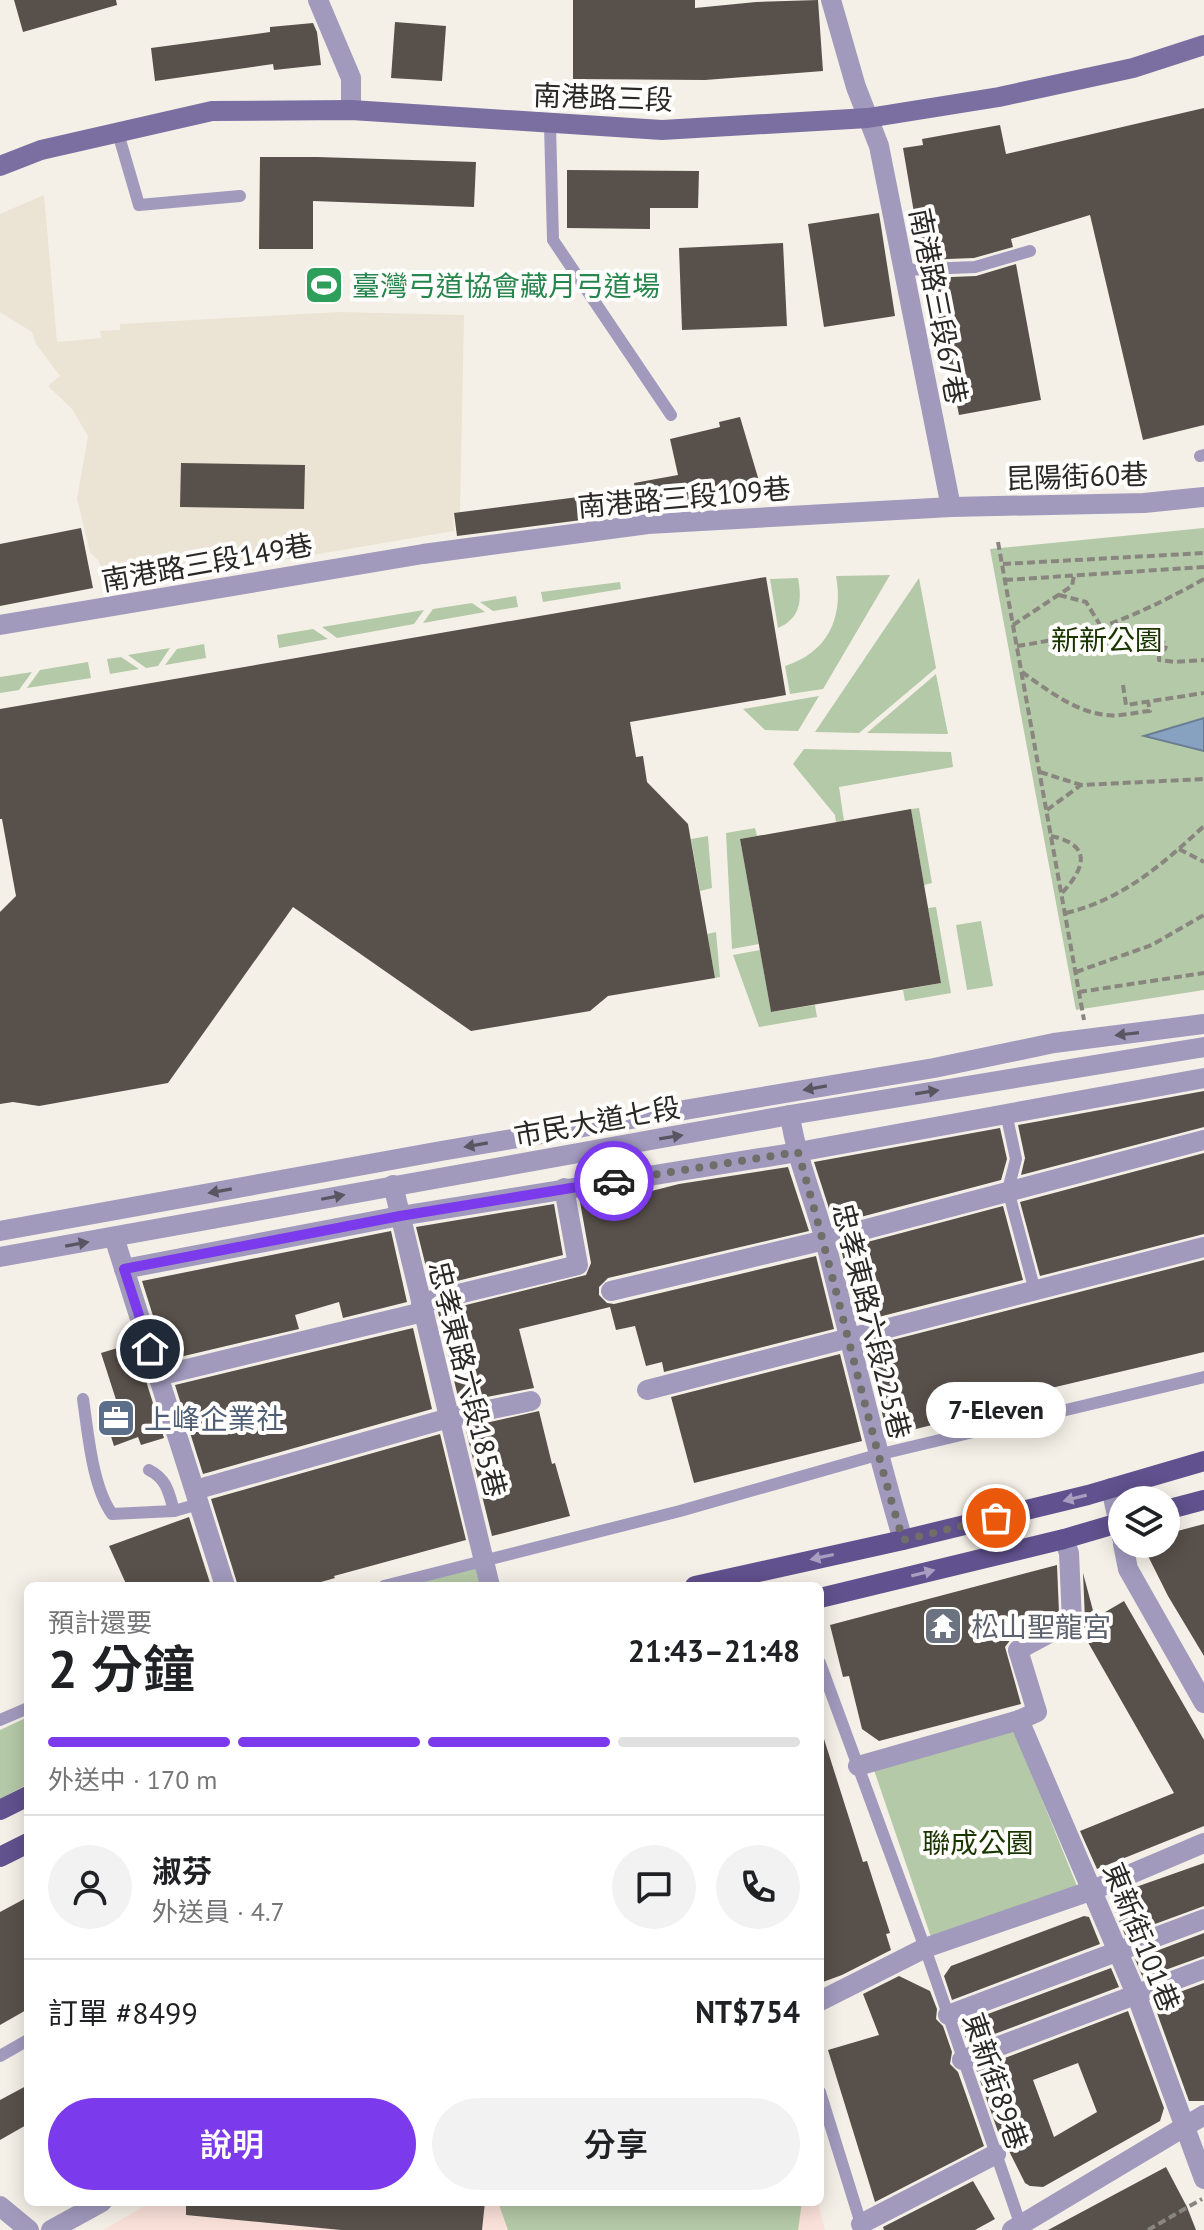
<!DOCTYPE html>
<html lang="zh-TW">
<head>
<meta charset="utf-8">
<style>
  body { margin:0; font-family:"PT Sans","Noto Sans TC",sans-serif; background:#f2f2f2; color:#202124; height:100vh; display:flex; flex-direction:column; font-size:30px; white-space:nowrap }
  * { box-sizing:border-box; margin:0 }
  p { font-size:26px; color:#757577 }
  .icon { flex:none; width:44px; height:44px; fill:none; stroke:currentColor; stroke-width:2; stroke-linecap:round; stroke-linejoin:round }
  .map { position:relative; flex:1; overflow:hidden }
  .drawer { position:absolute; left:24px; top:1582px; width:800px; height:624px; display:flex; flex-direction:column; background:#fff; border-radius:12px; box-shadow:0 4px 20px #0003 }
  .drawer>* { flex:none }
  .buttons { position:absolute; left:1108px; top:1486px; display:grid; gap:16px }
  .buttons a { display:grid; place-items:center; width:72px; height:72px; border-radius:50%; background:#fff; box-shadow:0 4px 20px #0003; font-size:40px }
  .pin { position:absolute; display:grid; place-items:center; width:68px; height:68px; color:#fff; margin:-34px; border:4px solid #fff; border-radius:50%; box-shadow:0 2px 8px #0007 }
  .courier { position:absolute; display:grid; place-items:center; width:80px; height:80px; margin:-40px; border:6px solid #7c3aed; border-radius:50%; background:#fff; color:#222; box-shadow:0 2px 10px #0007 }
  .bubble { position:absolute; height:56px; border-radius:28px; background:#fff; box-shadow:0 4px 20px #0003; font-size:26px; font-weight:600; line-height:56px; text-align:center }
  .headline em { font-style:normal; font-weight:600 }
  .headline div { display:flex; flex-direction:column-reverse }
  .headline { display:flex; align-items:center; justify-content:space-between; height:136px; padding:0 24px }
  h1 { font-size:52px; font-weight:600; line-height:60px }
  .bar { display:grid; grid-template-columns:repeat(4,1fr); gap:12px 8px; align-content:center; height:96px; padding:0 24px }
  .bar i { height:10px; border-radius:6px; background:#e0e0e0 }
  .bar .current { background:#7c3aed }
  .bar p { grid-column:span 4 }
  .line { display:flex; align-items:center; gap:20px; padding:0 24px; border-top:2px solid #e0e0e0 }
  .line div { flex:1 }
  .round { display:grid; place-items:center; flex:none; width:84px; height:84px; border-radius:42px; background:#f2f2f2 }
  .cta { display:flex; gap:16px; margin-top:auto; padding:16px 24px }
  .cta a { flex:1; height:92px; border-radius:48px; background:#7c3aed; color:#fff; font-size:32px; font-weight:600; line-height:92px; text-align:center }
  .cta a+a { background:#f2f2f2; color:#202124 }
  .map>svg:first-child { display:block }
  .built { fill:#ebe3d3 }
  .education { fill:#fae1d9 }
  .green { fill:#b4c9a7 }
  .water { fill:#87a1c1; stroke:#6b7d92; stroke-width:2 }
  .building { fill:#58504b; fill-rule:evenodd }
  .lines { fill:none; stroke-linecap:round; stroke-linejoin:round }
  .path { stroke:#89867f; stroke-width:4; stroke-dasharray:8 4; stroke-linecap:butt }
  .service { stroke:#a19abd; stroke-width:12 }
  .minor { stroke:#a19abd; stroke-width:20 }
  .tertiary { stroke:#a19abd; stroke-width:20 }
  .secondary { stroke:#7b6fa2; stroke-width:20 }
  .primary { stroke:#61518e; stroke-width:20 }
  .oneway { fill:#595661 }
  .oneway2 { fill:#a89fc0 }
  .done { stroke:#706e68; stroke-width:8; stroke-dasharray:0 14.4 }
  .route { stroke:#7c3aed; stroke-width:10 }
  .labels { text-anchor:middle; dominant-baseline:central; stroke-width:8; stroke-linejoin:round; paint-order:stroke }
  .street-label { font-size:28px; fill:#292824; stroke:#fffefc }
  .leisure-label { font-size:28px; fill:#27864d; stroke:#fffefc; text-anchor:start }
  .park-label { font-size:28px; fill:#1a3600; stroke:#fffefc }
  .service-label { font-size:28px; fill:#4e5e75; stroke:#fffefc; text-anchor:start }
  .worship-label { font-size:28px; fill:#5b616d; stroke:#fffefc; text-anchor:start }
</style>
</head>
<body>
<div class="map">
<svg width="1204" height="2230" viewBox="0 0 1204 2230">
  <rect width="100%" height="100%" fill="#f5f0e7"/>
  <path class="built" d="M44 195 57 342 101 338 100 331 120 330V324L339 312 464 315 460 513 453 514 454 531 106 590 99 561 90 552 77 499 88 436 72 409 48 386 60 376 36 344 32 332 0 312V214Z"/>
  <path class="education" d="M152 2202H818L825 2230H103Z"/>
  <g class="green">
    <path d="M1204 528V990L1076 1010 990 549Z"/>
    <path d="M890 575 823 689 790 694 785 666C827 653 844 618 836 576Z"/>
    <path d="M798 578C802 600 801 618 778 628L770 579Z"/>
    <path d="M919 578 936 668 859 733 815 732Z"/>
    <path d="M620 582 621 589 543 602 541 592Z"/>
    <path d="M516 596 518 607 493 611 480 602Z"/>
    <path d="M472 603 485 612 423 623 433 609Z"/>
    <path d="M424 610 414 624 337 638 322 627Z"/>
    <path d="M313 629 328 639 279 648 277 635Z"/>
    <path d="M204 644 206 658 165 665 177 649Z"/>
    <path d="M170 648 158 666 146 668 128 655Z"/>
    <path d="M121 657 139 669 110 674 107 659Z"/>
    <path d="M88 662 91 678 27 688 40 670Z"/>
    <path d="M32 672 19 690 0 693V677Z"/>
    <path d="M936 674 948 734 867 733Z"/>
    <path d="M819 696 798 731 765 730 743 709Z"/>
    <path d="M804 749 951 752 953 767 839 787 844 821 836 822 835 815 793 764Z"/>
    <path d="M919 808 932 883 924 885 911 809Z"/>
    <path d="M755 828 757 836 740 839 759 944 732 949 726 833Z"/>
    <path d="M708 836 712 888 700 891 691 839Z"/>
    <path d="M936 907 951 993 905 1001 903 990 941 983 928 908Z"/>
    <path d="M981 921 993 986 967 990 956 925Z"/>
    <path d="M716 932 720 977 715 978 707 934Z"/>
    <path d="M760 950 771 1012 815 1005 817 1017 759 1027 733 955Z"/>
    <path d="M475 1563 480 1586H393Z"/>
    <path d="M28 1717V1784L0 1799V1730Z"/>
    <path d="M1014 1730 1077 1886 933 1943 874 1770Z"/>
    <path d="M498 2202H802L798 2230H508Z"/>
  </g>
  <path class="water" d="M1204 718V751L1144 736Z"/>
  <g class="building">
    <path d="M14 0H116L117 5 23 32Z"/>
    <path d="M573 0H695V8L756 2 818 0 823 71 705 80 573 79Z"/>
    <path d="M395 22 446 26 442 81 391 78Z"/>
    <path d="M313 23 317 32 321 65 274 70 273 64 155 81 151 48 270 32V27Z"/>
    <path d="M1204 108V425L1143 440 1090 215 1011 239 1013 247 974 258 922 260 903 148 923 145 922 139 1000 125 1006 154Z"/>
    <path d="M260 157H317L476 162 474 207 313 201V249H259Z"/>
    <path d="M567 170 699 171 698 208H650V229L567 228Z"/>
    <path d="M879 213 895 316 824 327 808 224Z"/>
    <path d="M783 243 787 326 682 330 679 248Z"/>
    <path d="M1016 264 1041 400 959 415 942 329 936 330 927 278 976 276Z"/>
    <path d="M740 417 759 481 703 496 705 503 686 508 683 497 638 506 634 483 678 475 670 439 720 427 719 422Z"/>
    <path d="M181 463 305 465 304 509 180 507Z"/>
    <path d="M594 495 597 518 457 536 454 513Z"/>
    <path d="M81 528 93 588 0 606V544Z"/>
    <path d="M766 577 786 695 630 722 636 757 643 756 647 782 688 824 715 978 608 996 590 1011 471 1031 293 907 168 1083 39 1106 13 1102 0 1104V912L16 896 2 819H0V709Z"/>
    <path d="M911 809 941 983 771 1012 740 839Z"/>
    <path d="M1204 1091V1127L1021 1175 1025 1158 1018 1125Z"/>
    <path d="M1000 1128 1007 1159 1001 1180 834 1224 814 1162Z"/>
    <path d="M1204 1153V1234L1040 1276 1020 1202Z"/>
    <path d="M788 1167 809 1231 608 1278 599 1287V1295L607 1303 614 1304 816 1256 834 1329 664 1372 662 1362 646 1366 635 1326 616 1330 610 1307 519 1329 534 1388 466 1401 458 1397 438 1312 586 1275 591 1263 580 1202 631 1192 632 1196 679 1184Z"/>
    <path d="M554 1204 563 1255 453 1282 455 1277 430 1283 416 1227Z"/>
    <path d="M1003 1206 1023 1280 859 1322 841 1249Z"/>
    <path d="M391 1231 407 1302 343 1318 339 1302 295 1315 299 1329 167 1360 142 1281Z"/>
    <path d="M1204 1260V1352L1047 1389 1048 1396 888 1436 865 1347Z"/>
    <path d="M413 1328 432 1409 203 1474 175 1385Z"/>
    <path d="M134 1343 164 1438 141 1445 138 1437 114 1446 104 1414 119 1409 101 1353Z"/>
    <path d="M840 1354 862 1441 694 1483 671 1397Z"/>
    <path d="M539 1411 552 1464 555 1463 570 1516 492 1536 466 1431 468 1427Z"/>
    <path d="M440 1434 466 1540 334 1576 335 1578 307 1586H238L211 1499Z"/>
    <path d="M189 1517 211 1586H127L109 1546Z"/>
    <path d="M1204 1524V1656L1168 1596 1142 1544H1166V1534Z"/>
    <path d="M1057 1565 1059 1613 1034 1627 1010 1633 1011 1639 1005 1647 1021 1704 879 1741 862 1729 849 1676 843 1677 830 1625Z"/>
    <path d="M1083 1573 1095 1618 1124 1601 1204 1740V1826L1097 1869 1080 1831 1174 1793 1081 1630 1085 1620Z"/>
    <path d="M824 1739 863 1862 867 1861 873 1880 890 1933 886 1934 891 1950 842 1975 820 1983V1740Z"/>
    <path d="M1204 1863V1906L1125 1935 1113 1906 1116 1894Z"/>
    <path d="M28 1897V2009L0 2025V1912Z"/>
    <path d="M1084 1916 1089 1917 1100 1944 952 2000 944 1976 951 1966Z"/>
    <path d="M1204 1933V1956L1143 1978 1135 1959Z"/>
    <path d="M1111 1968 1119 1987 968 2044 961 2024Z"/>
    <path d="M899 1976 930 1991 937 2009 936 2019 943 2026 952 2052 950 2064 958 2072 984 2146 875 2202 828 2050 879 2035 863 1994Z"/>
    <path d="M1204 1983V2101H1189L1153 2002Z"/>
    <path d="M1128 2011 1164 2108 1160 2121 1043 2187 1030 2186 1025 2183 1007 2147 1002 2143 976 2069ZM1078 2063 1097 2112 1054 2137 1033 2080Z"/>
    <path d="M28 2085V2124L0 2140V2100Z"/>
    <path d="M1166 2167 1187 2207 1196 2230H1048Z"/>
    <path d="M973 2181 995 2219 975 2230H884L883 2227Z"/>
    <path d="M186 2202H416L448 2205V2202H485L482 2230H341L186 2215Z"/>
  </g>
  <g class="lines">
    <g class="path">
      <path d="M998 542 1084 1020"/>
      <path d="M1003 564 1204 553"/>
      <path d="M1005 580 1204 567"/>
      <path d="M1059 595 1086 602 1102 628"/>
      <path d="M1114 623C1130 642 1148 634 1167 644L1165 649 1159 653V660L1175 662 1204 660"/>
      <path d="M1013 625 1072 586 1074 575"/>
      <path d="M1017 646C1093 635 1137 616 1204 579"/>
      <path d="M1022 672C1046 689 1075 712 1106 715 1120 717 1136 712 1150 711L1148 702"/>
      <path d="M1123 685 1126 705 1204 693"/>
      <path d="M1040 772 1081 785"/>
      <path d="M1047 810 1081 785 1204 779"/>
      <path d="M1051 836C1093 845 1085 868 1062 893"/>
      <path d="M1179 849 1204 862"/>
      <path d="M1066 913C1122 900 1163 864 1204 826"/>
      <path d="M1076 972 1152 945 1204 915"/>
      <path d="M1079 992 1204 973"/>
      <path d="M1148 2230 1202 2199"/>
    </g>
    <g class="service">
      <path d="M550 125 553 240 671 415"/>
      <path d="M118 133 139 205 240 196"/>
      <path d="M904 270 975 267 1030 251"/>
      <path d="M1200 456 1204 455"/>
      <path d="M1006 1113 1016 1159 1008 1190 1035 1291"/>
      <path d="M83 1399C88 1432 92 1486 112 1514L174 1511 199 1504"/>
      <path d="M149 1470C167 1479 169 1493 174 1511"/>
      <path d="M384 1586 680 1511 877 1455 1204 1377"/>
      <path d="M820 1663 925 1948 1022 2229"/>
      <path d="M0 1720 28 1708"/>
      <path d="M0 2056 28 2040"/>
      <path d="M820 2092 862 2227"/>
    </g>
    <g class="minor">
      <path d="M318 0 351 78V110"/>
      <path d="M831 0 856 87 879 146 951 507"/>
      <path d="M0 625 423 554 648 524 951 507 1144 503 1204 497"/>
      <path d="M790 1115C796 1159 815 1201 826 1244 851 1343 874 1443 903 1540"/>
      <path d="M393 1185 490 1586"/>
      <path d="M114 1237 225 1586"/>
      <path d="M124 1269 400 1216 798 1152 1204 1078"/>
      <path d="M611 1291 825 1240 1204 1140"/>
      <path d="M421 1303 578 1265 564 1188"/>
      <path d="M158 1376 423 1312"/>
      <path d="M647 1390 1204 1247"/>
      <path d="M1111 1488 1122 1538"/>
      <path d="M195 1490 449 1418 531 1401"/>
      <path d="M1123 1544 1128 1569 1204 1703"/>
      <path d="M1019 1720 1136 1994 1204 2179"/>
      <path d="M858 1766 1019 1720 1037 1712 1018 1650 1072 1621 1069 1553 1064 1539"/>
      <path d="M820 2001 925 1948 1093 1890 1204 1843"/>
      <path d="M948 2015 1204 1919"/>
      <path d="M962 2060 1204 1969"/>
      <path d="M861 2224 996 2154"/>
      <path d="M51 2230 102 2202"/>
      <path d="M1012 2230 1204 2115"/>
    </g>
    <g class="tertiary">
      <path d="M0 1231 441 1151 934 1068 1054 1043 1204 1024"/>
      <path d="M0 1257 790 1115 1204 1047"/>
      <path d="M0 2206 29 2230"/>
    </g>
    <path class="secondary" d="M0 166 41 150 212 111 351 110 662 130 868 118 999 97 1133 68 1204 45"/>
    <g class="primary">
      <path d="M1166 1510 1204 1500"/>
      <path d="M695 1586 903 1540 1088 1495 1204 1461"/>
      <path d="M820 1598 1064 1539 1122 1522"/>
      <path d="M0 1810 28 1796"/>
      <path d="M0 1857 28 1843"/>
    </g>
  </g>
  <defs><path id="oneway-solid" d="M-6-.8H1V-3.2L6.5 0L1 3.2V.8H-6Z" transform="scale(2)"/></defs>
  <g class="oneway">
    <use href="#oneway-solid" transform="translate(1127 1034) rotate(173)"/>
    <use href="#oneway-solid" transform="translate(815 1088) rotate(170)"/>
    <use href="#oneway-solid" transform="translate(927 1092) rotate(-9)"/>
    <use href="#oneway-solid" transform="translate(671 1137) rotate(-9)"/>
    <use href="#oneway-solid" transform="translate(476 1145) rotate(170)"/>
    <use href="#oneway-solid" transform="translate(220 1191) rotate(170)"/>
    <use href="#oneway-solid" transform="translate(333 1197) rotate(-11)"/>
    <use href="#oneway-solid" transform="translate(77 1244) rotate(-10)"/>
  </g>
  <g class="oneway2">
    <use href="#oneway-solid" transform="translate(1075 1498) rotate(166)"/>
    <use href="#oneway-solid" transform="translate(822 1557) rotate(168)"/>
    <use href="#oneway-solid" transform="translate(923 1573) rotate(-14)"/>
  </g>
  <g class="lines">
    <path class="done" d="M614 1181 798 1152C836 1281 864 1412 903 1540L996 1518"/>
    <path class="route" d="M150 1349 124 1269 400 1216 614 1181"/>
  </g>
  <defs>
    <g id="stadium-square" transform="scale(2)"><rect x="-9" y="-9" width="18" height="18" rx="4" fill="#2e9e5b" stroke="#fffefc"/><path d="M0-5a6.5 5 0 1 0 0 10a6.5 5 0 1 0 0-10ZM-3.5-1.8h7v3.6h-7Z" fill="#fff"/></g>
    <g id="office-square" transform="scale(2)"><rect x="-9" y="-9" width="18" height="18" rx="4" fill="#5c6f8a" stroke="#fffefc"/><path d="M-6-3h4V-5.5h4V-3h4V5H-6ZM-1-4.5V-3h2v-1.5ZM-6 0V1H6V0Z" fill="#fff"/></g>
    <g id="temple-square" transform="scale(2)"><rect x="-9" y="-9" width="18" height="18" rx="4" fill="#6b7280" stroke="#fffefc"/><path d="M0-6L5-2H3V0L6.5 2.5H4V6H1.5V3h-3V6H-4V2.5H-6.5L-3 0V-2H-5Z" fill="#fff"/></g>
  </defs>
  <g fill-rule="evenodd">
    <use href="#stadium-square" x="324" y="285"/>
    <use href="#office-square" x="116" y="1418"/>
    <use href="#temple-square" x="943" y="1626"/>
  </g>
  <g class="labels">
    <g class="street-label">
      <text transform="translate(603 97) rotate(2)">南港路三段</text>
      <text transform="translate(939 306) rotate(79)">南港路三段67巷</text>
      <text transform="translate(1077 476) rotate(-2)">昆陽街60巷</text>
      <text transform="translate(684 497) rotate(-5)">南港路三段109巷</text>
      <text transform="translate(207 562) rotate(-10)">南港路三段149巷</text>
      <text transform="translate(597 1121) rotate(-10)">市民大道七段</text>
      <text transform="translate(872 1321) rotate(76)">忠孝東路六段225巷</text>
      <text transform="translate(468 1379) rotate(76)">忠孝東路六段185巷</text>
      <text transform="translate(1142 1937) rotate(68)">東新街101巷</text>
      <text transform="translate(996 2081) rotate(71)">東新街89巷</text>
    </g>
    <g class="leisure-label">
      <text x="352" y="285">臺灣弓道協會藏月弓道場</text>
    </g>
    <g class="park-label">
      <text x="1107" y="639">新新公園</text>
      <text x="978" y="1842">聯成公園</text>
    </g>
    <g class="service-label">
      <text x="144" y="1418">上峰企業社</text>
    </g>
    <g class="worship-label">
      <text x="971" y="1626">松山聖龍宮</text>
    </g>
  </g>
</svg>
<div class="buttons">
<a><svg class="icon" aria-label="layers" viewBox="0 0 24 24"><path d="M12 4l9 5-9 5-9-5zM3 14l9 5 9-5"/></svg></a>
</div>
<div class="pin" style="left:996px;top:1518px;background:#ea580c"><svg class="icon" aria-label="bag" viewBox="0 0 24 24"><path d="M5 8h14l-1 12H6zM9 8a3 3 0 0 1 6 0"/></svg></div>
<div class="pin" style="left:150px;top:1349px;background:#1f2937"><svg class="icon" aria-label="home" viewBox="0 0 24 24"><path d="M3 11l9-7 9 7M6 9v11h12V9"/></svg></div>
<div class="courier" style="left:614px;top:1181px"><svg class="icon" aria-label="car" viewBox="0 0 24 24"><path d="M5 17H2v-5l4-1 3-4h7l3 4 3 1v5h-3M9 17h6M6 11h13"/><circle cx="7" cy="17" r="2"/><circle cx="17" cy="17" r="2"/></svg></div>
<div class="bubble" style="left:926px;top:1382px;width:140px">7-Eleven</div>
<section class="drawer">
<div class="headline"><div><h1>2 分鐘</h1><p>預計還要</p></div><em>21:43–21:48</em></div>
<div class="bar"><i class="current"></i><i class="current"></i><i class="current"></i><i></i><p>外送中 · 170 m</p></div>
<div class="line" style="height:144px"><a class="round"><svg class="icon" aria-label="person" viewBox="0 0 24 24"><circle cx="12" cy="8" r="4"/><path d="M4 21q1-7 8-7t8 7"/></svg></a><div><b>淑芬</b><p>外送員 · 4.7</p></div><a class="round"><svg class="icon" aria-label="chat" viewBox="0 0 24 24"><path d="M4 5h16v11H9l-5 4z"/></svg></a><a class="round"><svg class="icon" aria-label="phone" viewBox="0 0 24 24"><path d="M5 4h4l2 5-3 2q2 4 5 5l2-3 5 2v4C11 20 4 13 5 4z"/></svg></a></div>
<div class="line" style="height:104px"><div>訂單 #8499</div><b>NT$754</b></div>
<div class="cta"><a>說明</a><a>分享</a></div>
</section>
</div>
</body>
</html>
